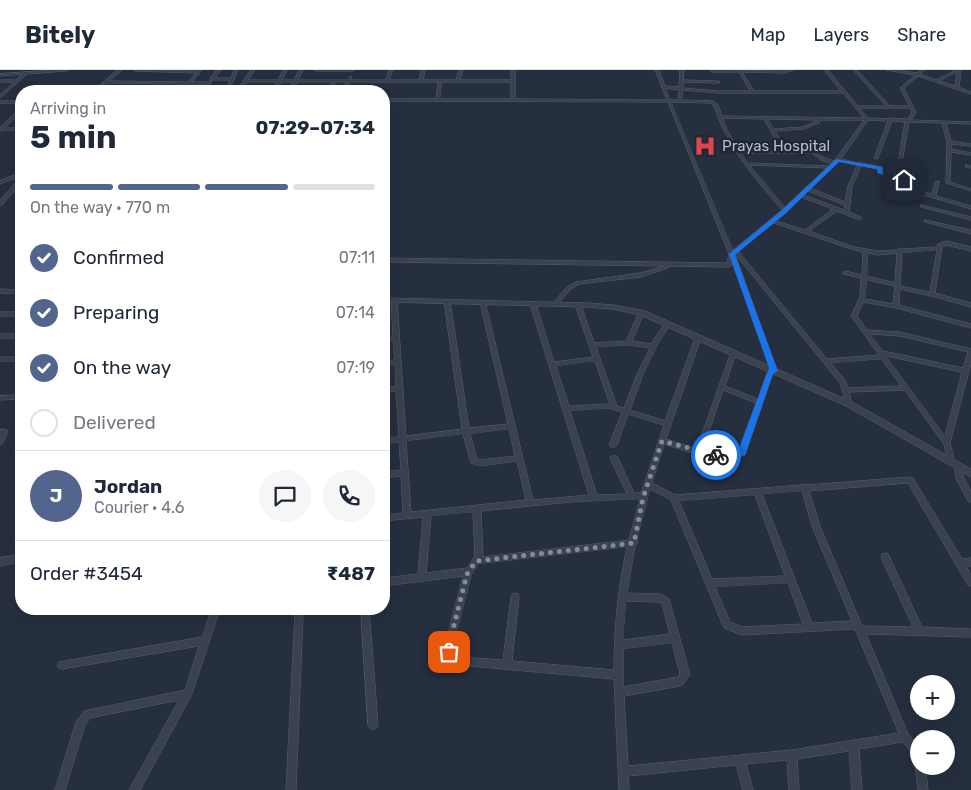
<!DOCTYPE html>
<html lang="en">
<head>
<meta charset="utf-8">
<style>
  body { margin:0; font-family:Rubik,sans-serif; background:#f6f6f7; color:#1f2937; height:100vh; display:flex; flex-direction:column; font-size:19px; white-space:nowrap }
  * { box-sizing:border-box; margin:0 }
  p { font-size:16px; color:#747a83 }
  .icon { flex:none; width:28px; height:28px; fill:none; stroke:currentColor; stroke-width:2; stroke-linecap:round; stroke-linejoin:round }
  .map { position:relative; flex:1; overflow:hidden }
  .sheet { position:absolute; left:15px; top:15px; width:375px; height:530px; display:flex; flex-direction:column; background:#fff; border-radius:20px; box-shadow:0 5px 20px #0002 }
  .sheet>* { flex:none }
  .tools { position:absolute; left:910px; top:605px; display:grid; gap:10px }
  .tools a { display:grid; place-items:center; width:45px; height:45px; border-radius:50%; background:#fff; box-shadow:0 5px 20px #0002; font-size:25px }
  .pin { position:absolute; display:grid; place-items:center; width:42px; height:42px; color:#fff; margin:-21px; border-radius:10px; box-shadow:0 2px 8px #0006 }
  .courier { position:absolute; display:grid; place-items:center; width:50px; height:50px; margin:-25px; border:4px solid #1a73e8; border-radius:50%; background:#fff; color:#222; box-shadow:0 1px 6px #0007 }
  .overview em { font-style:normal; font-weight:700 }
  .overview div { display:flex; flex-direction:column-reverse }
  .overview { display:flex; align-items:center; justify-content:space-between; height:85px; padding:0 15px }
  h1 { font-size:32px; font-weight:700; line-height:38px }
  .bar { display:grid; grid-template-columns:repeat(4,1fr); gap:8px 5px; align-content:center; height:60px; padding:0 15px }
  .bar i { height:6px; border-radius:4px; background:#e0e1e3 }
  .bar .current { background:#52658c }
  .bar p { grid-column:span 4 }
  .line { display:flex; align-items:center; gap:12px; padding:0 15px; border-top:1px solid #e0e1e3 }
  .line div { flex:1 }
  .round { display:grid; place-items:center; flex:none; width:52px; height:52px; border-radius:26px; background:#f6f6f7 }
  ol { padding:0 15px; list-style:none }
  li { display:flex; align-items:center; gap:15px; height:55px }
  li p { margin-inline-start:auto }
  li .icon { padding:5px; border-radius:50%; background:#52658c; color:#fff; stroke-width:4 }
  li:last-child { color:#747a83 }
  li i { width:28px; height:28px; border:2px solid #e0e1e3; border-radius:50% }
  header { display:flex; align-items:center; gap:30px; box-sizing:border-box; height:70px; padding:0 25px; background:#fff; border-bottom:1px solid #e0e1e3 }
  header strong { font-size:24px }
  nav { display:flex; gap:28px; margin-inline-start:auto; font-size:18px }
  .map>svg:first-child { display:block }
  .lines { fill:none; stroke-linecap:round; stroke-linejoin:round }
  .minor-casing { stroke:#585f6d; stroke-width:1 }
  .tertiary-casing { stroke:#585f6d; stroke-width:1 }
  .minor { fill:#3a414f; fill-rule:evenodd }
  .tertiary { fill:#3a414f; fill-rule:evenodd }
  .route { fill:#1a73e8 }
  .done { stroke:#848b99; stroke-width:5; stroke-dasharray:0 9 }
  .labels { text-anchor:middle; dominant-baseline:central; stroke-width:5; stroke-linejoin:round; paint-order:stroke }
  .far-poi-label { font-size:15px; fill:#b6bcca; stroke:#1f2634; text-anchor:start }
</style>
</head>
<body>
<header>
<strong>Bitely</strong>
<nav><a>Map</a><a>Layers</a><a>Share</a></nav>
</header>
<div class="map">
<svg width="971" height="720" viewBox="0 0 971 720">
  <rect width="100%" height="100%" fill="#262f3f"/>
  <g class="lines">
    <g class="minor-casing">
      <g id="minor">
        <path d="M52 0H68L66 1 27 4 0 28V25L14 12H0V10H16L22 4 0 6V4Z"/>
        <path d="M118 0H122L109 11 188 12 196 3 135 1 133 0 197 1 202 0 192 12H208L210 10 212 11 205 21H201L206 14H190L185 21H181L186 14 107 13 97 21H93Z"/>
        <path d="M217 0H221L215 8H231L234 0H238L229 21H225L230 10H212L210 9Z"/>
        <path d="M251 0H255L248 10H278L283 0H287L282 10H294L299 0H303L298 10H347L350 6 352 7 351 10H386L389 0H393L389 10H419L421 0H425L423 10H456L459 0H463L460 10H511V0H515V29L667 30 655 0H659L665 16 679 17 680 0H684L683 10 718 11 720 12 718 13 683 12V18L718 21H750L739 2H712L710 1 711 0 785 1 793 0 785 3 742 2 754 21H841L824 0H828L858 36H886L853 0H857L890 36H909L900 18 915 5 886 0H896L917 3 921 0H925L920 4 936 10 956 0H961L959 17 971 22V24L918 6 904 18 916 43 911 50 971 52V54L946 53 951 71 971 74V76L951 74V79L971 83V85L951 82 950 112 971 119V121L946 113 947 72 942 53 909 52 902 93 900 94 898 93 905 52 892 51 878 88 876 89 874 88 888 51 868 50 841 89 858 93 860 92 862 93 882 97V101L904 107 908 117 932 124 935 112 939 111 936 126 971 136V139L904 119 900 109 878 103V99L861 96 852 116 849 142 861 147V149H857L837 141 809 161 854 177 878 181 897 180 900 178 902 179 937 177 938 174 946 171 971 177V181L946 175 942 176 935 223 971 233V237L931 226 900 219 899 235 971 254V258L896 238 863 232 857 246 867 260 900 262 971 279V293L950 373 955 393H960L964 408 971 422V432L968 431 956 408 954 394H949L948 392 944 374 905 320 849 322 852 334 849 336H847L840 313 735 184 777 301 776 303H773L745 385C718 395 690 382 664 374L652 413 675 425 801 415 804 414 807 415 910 407 913 408 962 489 971 488V496H966L971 505V516L968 515 908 413 809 421 820 456 862 556 913 557 881 487 882 484 885 483 888 484 922 557 971 559V567L866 564 908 664 919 677V690L916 688 903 672 859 679 862 720H852L849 681 797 689 799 720H789L787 690 746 694 753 720H743L736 695 628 706 629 720H619L614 609 459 595C449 591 445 585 445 575L463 506 384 516V508L418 504 423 447 384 451V445L403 443 401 406 384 408V402L401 400 399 372 384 374V368L399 367 396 321H384V317H396L395 294 384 295V291L395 290 393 270 384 271V267L393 266 391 230 392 229H396L397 230 406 366 462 359 444 231 447 229 450 231 469 358 508 354 480 232 481 231H485L533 430 589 425 530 234 533 232 536 234 554 292 593 287 575 235 576 234 578 233 581 235 594 273 626 271 639 242H643L644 243 632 271 651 274 665 253H669L670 254 657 275 643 304 630 340 665 351 695 268 696 267H700L701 268 666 369C686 375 718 389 739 381L756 333 723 320 707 367 706 369H702L701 367 731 282H735L736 283 725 316 758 329 768 300 770 298 732 192 731 196 729 197 667 196 669 197 668 198 641 207 579 214 571 219 557 235H553V233L567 217 576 212 640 203 665 196 384 192V188L727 193 729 184 668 32 384 31V29H436L438 12H350L346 21H342L346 12H336L330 21H326L332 12H297L293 21H289L293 12H281L276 21H272L277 12H247L241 21H237ZM957 2 955 16 940 11ZM442 12H511V29H440ZM666 18 679 20 678 30H670ZM683 20 718 23H843L864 48 722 46 718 35 713 31 682 30ZM671 32 711 33 714 36C728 78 753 106 782 140L733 180ZM860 38H910L912 43 907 49 891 48 889 49 868 48ZM723 48 764 49 782 81H739L727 60ZM768 49 817 50 816 51 803 57 774 59ZM821 50H864L834 91 825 88 813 81H786L775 61 804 59 819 53ZM741 83H812L821 90 832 94 829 96 748 93ZM839 91 857 95 848 116 845 132 810 118ZM750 95 827 98 785 137ZM808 121 845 135 844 140 804 125ZM801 127 833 139 805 160 776 151 787 142V140ZM774 153 851 179 863 182 862 205 845 201 842 203 843 204 861 208 860 227 851 246 879 285 827 289 738 181ZM937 180 930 222 900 216 902 183ZM868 183 878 185 897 183 895 213 867 206ZM867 210 895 216 893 234 865 229ZM870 264 900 266 968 282 963 298 883 281ZM628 275 650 278 637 304 624 338 617 336 596 277ZM886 286 962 302 945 366ZM882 289 901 316 848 318 845 310 831 293ZM595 291 610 334 569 336 556 296ZM609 338 622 342 609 375 611 377H615L617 375 628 344 664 355 641 423H634L617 386H611L610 388 627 424 597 425 570 341ZM509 359 515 386 480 390 477 389 470 364ZM463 364 471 393 480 396 517 391 526 430 411 442 406 371ZM650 419 671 430 724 558 742 565 855 559 899 663 792 680 628 696 624 626 680 616 683 614 690 605 669 529 661 524 627 523 635 476 638 473 637 470ZM802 421 812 456 852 551 812 553 762 424ZM755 425 785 506 712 509 679 431ZM640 429 629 470 483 487 481 441 570 432ZM473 442 475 486 467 498 426 503 431 446ZM627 477C618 518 614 558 614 600L512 591 519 527 518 524 515 523 512 524 511 527 503 590 460 587 454 581 453 575 471 505 478 494ZM788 513 803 554 742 557 730 552 715 517ZM626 531 659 532 662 534 670 564 623 570ZM672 573 680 604 678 607 623 617V579Z"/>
        <path d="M314 0H355L353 1H316Z"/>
        <rect x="0" y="31" width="21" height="2"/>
        <path d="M20 38H21V41L5 58H21V60H2L0 61V58Z"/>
        <path d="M966 95 971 96V98L966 97Z"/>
        <path d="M21 103V106L0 114V111Z"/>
        <path d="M19 109H21V113L2 135H0V131Z"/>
        <path d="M921 135 971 147V150L921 137Z"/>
        <path d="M925 150 971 160V164L925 152Z"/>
        <rect x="0" y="242" width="21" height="4"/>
        <rect x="0" y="264" width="21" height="4"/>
        <rect x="0" y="287" width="21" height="4"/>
        <path d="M21 325V329L0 330V326Z"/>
        <path d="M5 359 7 360 8 362 2 374 0 375V360Z"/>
        <path d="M21 485V492L0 496V488Z"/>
        <path d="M212 539H220L192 624 140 720H129L179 630 90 648 85 655 65 720H55L76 652 84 641 185 620 199 576 62 599 59 598 57 595 59 592 202 567Z"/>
        <path d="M361 539H369L378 655 376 658 373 660 370 658 368 655Z"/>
        <path d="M299 540 302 541 303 544 296 720H286L295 544 296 541Z"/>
        <path d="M916 692H919V696H925L928 720H918L915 696Z"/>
      </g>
    </g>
    <g class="tertiary-casing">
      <g id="tertiary">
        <path d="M0 219 21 220V224L0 223Z"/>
        <path d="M384 228 586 233 613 235 645 241 852 332 971 399V407L846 336 640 245 613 239 586 237 384 232Z"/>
      </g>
    </g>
    <use href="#minor" class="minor"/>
    <use href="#tertiary" class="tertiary"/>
  </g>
  <path class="route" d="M836 89 882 97 883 101 907 110 904 112 878 103 877 99 839 92 787 142 735 185 778 301 773 304 745 385 731 390 713 387V382C722 380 729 384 738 381L769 298 729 184 782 140Z"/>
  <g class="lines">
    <path class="done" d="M449 582V575L467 504 476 491 634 473 643 428 662 371 716 385"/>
  </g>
  <defs>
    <g id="hospital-bare" transform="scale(1.725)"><path d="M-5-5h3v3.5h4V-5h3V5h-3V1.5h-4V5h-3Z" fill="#e0444e" stroke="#1f2634" stroke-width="2.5" paint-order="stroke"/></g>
  </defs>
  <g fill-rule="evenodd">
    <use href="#hospital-bare" x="705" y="76"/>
  </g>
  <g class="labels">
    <g class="far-poi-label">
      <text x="722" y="76">Prayas Hospital</text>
    </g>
  </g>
</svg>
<div class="tools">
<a>+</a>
<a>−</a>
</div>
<div class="pin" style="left:449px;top:582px;background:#ea580c"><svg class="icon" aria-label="bag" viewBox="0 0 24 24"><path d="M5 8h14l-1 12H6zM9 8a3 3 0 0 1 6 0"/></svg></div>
<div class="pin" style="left:904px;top:110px;background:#1f2937"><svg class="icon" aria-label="home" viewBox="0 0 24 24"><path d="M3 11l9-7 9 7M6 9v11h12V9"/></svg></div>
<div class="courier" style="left:716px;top:385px"><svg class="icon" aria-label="bike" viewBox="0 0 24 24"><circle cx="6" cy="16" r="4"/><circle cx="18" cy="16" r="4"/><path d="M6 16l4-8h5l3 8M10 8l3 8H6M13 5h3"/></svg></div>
<section class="sheet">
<div class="overview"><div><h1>5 min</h1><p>Arriving in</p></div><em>07:29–07:34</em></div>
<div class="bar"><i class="current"></i><i class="current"></i><i class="current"></i><i></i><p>On the way · 770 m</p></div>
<ol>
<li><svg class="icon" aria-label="check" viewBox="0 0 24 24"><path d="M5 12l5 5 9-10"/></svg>Confirmed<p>07:11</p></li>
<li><svg class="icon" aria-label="check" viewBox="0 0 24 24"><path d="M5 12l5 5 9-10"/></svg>Preparing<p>07:14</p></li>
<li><svg class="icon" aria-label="check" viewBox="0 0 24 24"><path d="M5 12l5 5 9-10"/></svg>On the way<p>07:19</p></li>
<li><i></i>Delivered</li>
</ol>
<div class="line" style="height:90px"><b class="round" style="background:#52658c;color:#fff">J</b><div><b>Jordan</b><p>Courier · 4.6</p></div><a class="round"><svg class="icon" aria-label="chat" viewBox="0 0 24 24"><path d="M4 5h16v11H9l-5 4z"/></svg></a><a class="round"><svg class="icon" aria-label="phone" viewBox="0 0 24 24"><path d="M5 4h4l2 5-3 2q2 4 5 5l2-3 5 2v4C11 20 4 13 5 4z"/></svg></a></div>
<div class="line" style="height:65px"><div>Order #3454</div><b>₹487</b></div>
</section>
</div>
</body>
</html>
